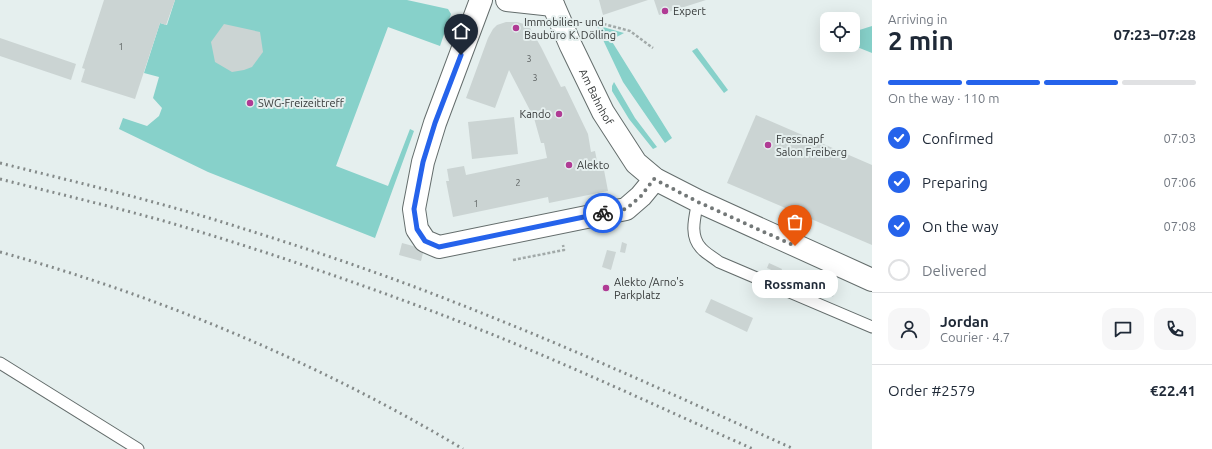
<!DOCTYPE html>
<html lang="en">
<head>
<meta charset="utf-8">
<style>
  body { margin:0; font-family:Ubuntu,sans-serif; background:#f6f6f7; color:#1f2937; height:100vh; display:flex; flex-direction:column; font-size:15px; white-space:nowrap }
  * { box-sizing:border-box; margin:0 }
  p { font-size:13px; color:#747a83 }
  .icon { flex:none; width:22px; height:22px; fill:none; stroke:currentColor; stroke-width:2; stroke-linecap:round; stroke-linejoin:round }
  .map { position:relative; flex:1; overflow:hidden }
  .details { display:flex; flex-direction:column; background:#fff; width:340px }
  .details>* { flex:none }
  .buttons { position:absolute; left:820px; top:12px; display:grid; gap:8px }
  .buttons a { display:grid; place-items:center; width:40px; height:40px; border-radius:8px; background:#fff; box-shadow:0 4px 16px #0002; font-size:20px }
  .pin { position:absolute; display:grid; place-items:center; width:34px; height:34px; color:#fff; margin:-41px -17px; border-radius:50% 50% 50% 0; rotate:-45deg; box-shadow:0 0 4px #0007 }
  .pin .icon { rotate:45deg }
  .courier { position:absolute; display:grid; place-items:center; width:40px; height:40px; margin:-20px; border:3px solid #2563eb; border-radius:50%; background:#fff; color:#222; box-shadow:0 1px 5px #0007 }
  .bubble { position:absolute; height:28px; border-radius:12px; background:#fff; box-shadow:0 4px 16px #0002; font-size:13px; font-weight:700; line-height:28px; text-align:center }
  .overview em { font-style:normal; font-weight:700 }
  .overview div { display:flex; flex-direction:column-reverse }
  .overview { display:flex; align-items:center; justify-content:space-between; height:68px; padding:0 16px }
  h1 { font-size:26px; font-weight:700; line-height:30px }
  .bar { display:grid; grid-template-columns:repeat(4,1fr); gap:6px 4px; align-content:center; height:48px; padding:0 16px }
  .bar i { height:5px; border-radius:3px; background:#e0e1e3 }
  .bar .active { background:#2563eb }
  .bar p { grid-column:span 4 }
  .line { display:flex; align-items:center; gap:10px; padding:0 16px; border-top:1px solid #e0e1e3 }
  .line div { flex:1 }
  .round { display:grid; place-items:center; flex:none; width:42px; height:42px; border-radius:12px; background:#f6f6f7 }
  ol { padding:0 16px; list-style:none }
  li { display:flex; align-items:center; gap:12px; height:44px }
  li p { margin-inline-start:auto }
  li .icon { padding:4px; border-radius:50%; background:#2563eb; color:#fff; stroke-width:4 }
  li:last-child { color:#747a83 }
  li i { width:22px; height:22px; border:2px solid #e0e1e3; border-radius:50% }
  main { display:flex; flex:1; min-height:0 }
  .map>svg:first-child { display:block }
  .green { fill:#87d1ca }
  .building { fill:#cbd4d3 }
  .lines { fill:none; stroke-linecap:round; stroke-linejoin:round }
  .lane-casing { stroke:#646d6c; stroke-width:13 }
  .street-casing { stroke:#646d6c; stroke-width:24 }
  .path { stroke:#a2aaa9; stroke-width:2.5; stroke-dasharray:3 2; stroke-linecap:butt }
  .lane { stroke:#fff; stroke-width:11 }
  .street { stroke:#fff; stroke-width:22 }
  .rail { stroke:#848a89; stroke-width:3; stroke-dasharray:2 4; stroke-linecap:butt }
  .done { stroke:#737878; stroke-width:4; stroke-dasharray:0 7.2 }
  .route { stroke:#2563eb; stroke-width:5 }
  .poi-dot { fill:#b03b94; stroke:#e5efee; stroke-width:1.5 }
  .labels { text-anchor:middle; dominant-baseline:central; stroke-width:4; stroke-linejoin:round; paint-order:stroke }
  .number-label { font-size:9px; fill:#5a5f5f }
  .poi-label { font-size:11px; fill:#353838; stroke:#e5efee; text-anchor:start }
  .street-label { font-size:11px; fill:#353838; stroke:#e5efee }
</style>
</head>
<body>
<main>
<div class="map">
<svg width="872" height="449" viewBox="0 0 872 449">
  <rect width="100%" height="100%" fill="#e5efee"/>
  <g class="green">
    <path d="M175 0H407L448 9 451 14 440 46 388 27 336 166 388 186 410 129 414 131 375 238 208 172 119 129 123 118 147 126 159 116 162 108 153 98 159 77 144 73 160 23 167 25Z"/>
    <path d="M596 25 624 33 611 40 672 138 665 143 623 82Z"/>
    <path d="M872 26V53L852 45 853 32Z"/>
    <path d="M697 48 728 90 724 93 692 51Z"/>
    <path d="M614 82 635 118 657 147 653 149 629 119 612 91V86Z"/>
  </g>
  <g class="building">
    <path d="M104 0H175L166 25 160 23 135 99 81 82 85 69 82 68Z"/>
    <path d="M599 0H648L603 15Z"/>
    <path d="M654 0H706L659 15Z"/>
    <path d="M506 22H517L524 24 530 28 541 47 561 87 565 86 588 134 591 152 595 151 599 171 604 170 608 191 549 203 548 197 453 217 446 181H449L447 169 464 166 466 175 547 158 544 143H541L534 118 509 70 495 108 466 98 488 38 493 29 497 25Z"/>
    <path d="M224 24 260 32 263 52 252 67 244 70 232 72 215 62 211 42Z"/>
    <path d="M0 38 76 64 71 80 0 56Z"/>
    <path d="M756 115 872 165V245L727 183Z"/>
    <path d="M514 117 518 154 472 159 468 122Z"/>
    <path d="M622 242 627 244 625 253 620 252Z"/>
    <path d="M402 243 424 249 421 261 399 255Z"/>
    <path d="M607 250 616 252 611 270 602 267Z"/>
    <path d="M769 263 782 269 780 274 767 268Z"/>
    <path d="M822 286 835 292 833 297 820 291Z"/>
    <path d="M711 299 753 318 747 332 705 312Z"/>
  </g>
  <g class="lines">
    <g class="lane-casing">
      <g id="lane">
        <path d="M698 201C695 217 689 235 701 248 705 253 713 257 719 262L872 327"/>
        <path d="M0 363 138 449"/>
      </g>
    </g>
    <g class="street-casing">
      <g id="street">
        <path d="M481 0 435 123 423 162 414 209 417 229 425 241 439 247 626 209 641 196 655 179"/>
        <path d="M507 0 553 5"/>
        <path id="s1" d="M551 0 571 46 603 112 636 163 655 179 698 201 872 280"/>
      </g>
    </g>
    <g class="path">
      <path d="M589 20 630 31 653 48"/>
      <path d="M513 260 564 250 563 245"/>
    </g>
    <use href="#lane" class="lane"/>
    <use href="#street" class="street"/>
    <g class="rail">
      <path d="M0 163C80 183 160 202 238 227 312 250 386 275 459 304 572 348 683 399 794 449"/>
      <path d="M0 179C55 193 110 206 164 221 269 252 374 288 476 328 570 365 661 408 753 449"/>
      <path d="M0 252C162 297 319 363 463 449"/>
    </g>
  </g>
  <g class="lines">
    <path class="done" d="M603 213 626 209 641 196 654 179 698 202 795 246"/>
    <path class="route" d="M461 55 435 123 423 162 414 209 417 229 425 241 439 247 603 213"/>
  </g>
  <g class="poi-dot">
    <circle cx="665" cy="11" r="4"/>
    <circle cx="516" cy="28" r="4"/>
    <circle cx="250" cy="103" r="4"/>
    <circle cx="559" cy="114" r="4"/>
    <circle cx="768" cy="145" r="4"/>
    <circle cx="569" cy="165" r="4"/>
    <circle cx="606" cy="288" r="4"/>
  </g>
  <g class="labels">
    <g class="number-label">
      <text x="121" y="47">1</text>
      <text x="529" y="59">3</text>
      <text x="535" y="78">3</text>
      <text x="518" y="183">2</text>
      <text x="476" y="204">1</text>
    </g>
    <g class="poi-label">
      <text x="673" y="11">Expert</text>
      <text x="524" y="22">Immobilien- und<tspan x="524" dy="13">Baubüro K. Dölling</tspan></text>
      <text x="258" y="103">SWG-Freizeittreff</text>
      <text x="551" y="114" text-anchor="end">Kando</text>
      <text x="776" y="139">Fressnapf<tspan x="776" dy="13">Salon Freiberg</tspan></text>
      <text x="577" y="165">Alekto</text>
      <text x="614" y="282">Alekto /Arno's<tspan x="614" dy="13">Parkplatz</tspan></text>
    </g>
    <g class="street-label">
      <text stroke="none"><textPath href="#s1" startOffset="107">Am Bahnhof</textPath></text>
    </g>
  </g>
</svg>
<div class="buttons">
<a><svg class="icon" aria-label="locate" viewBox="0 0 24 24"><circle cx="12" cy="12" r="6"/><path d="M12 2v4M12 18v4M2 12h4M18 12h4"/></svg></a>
</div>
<div class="pin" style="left:795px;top:246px;background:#ea580c"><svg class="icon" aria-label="bag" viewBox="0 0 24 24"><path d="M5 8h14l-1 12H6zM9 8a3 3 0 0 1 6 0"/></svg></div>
<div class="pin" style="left:461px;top:55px;background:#1f2937"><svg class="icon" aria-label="home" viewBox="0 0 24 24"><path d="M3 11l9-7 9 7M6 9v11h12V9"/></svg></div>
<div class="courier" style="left:603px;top:213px"><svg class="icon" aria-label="bike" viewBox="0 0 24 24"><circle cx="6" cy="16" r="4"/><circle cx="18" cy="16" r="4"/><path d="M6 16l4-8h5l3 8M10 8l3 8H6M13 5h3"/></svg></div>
<div class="bubble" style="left:752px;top:270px;width:86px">Rossmann</div>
</div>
<section class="details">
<div class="overview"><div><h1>2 min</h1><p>Arriving in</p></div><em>07:23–07:28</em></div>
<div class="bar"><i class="active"></i><i class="active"></i><i class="active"></i><i></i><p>On the way · 110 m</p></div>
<ol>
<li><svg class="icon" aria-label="check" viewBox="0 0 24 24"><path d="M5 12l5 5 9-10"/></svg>Confirmed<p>07:03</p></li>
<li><svg class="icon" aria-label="check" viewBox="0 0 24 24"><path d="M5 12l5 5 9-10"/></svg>Preparing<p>07:06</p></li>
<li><svg class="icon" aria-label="check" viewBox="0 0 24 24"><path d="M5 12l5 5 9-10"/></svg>On the way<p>07:08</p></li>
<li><i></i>Delivered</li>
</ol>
<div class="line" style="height:72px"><a class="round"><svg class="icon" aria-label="person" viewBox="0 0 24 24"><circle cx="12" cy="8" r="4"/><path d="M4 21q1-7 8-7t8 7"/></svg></a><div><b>Jordan</b><p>Courier · 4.7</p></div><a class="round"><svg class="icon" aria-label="chat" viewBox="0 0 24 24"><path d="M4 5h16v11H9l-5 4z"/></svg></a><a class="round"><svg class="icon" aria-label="phone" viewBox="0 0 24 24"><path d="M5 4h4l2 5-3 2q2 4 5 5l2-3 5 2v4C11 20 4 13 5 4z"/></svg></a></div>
<div class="line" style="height:52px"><div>Order #2579</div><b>€22.41</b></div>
</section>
</main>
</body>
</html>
